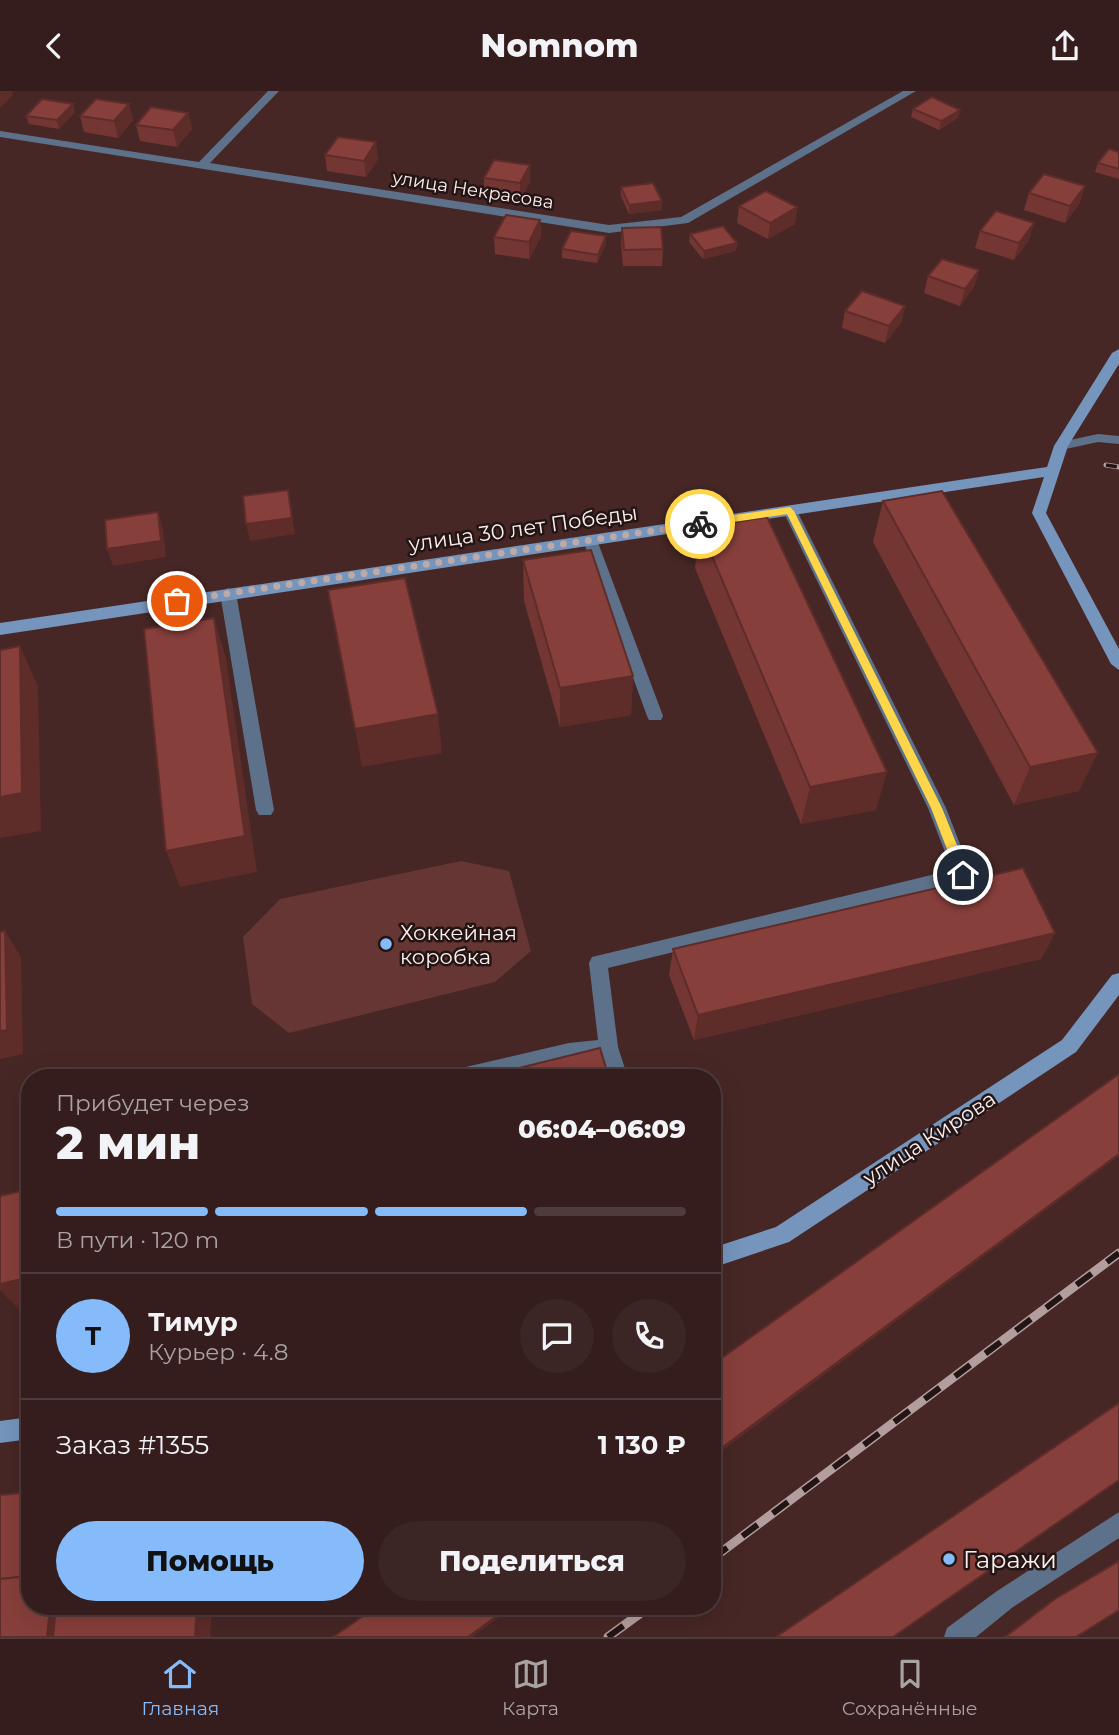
<!DOCTYPE html>
<html lang="ru">
<head>
<meta charset="utf-8">
<style>
  body { margin:0; font-family:Montserrat,sans-serif; background:#3c2625; color:#f1f3f6; height:100vh; display:flex; flex-direction:column; font-size:26px; white-space:nowrap }
  * { box-sizing:border-box; margin:0 }
  p { font-size:23px; color:#a9a2a3 }
  .icon { flex:none; width:38px; height:38px; fill:none; stroke:currentColor; stroke-width:2; stroke-linecap:round; stroke-linejoin:round }
  .map { position:relative; flex:1; overflow:hidden }
  .details { position:absolute; left:21px; top:978px; width:700px; height:546px; display:flex; flex-direction:column; background:#341d1c; border-radius:28px; box-shadow:0 7px 28px #0002,0 0 0 2px #4e3b3b }
  .details>* { flex:none }
  .pin { position:absolute; display:grid; place-items:center; width:60px; height:60px; color:#fff; margin:-30px; border:4px solid #fff; border-radius:50%; box-shadow:0 2px 7px #0007 }
  .courier { position:absolute; display:grid; place-items:center; width:70px; height:70px; margin:-35px; border:5px solid #ffd54a; border-radius:50%; background:#fff; color:#222; box-shadow:0 2px 9px #0007 }
  .summary em { font-style:normal; font-weight:800 }
  .summary div { display:flex; flex-direction:column-reverse }
  .summary { display:flex; align-items:center; justify-content:space-between; height:119px; padding:0 35px }
  h1 { font-size:46px; font-weight:800; line-height:52px }
  .bar { display:grid; grid-template-columns:repeat(4,1fr); gap:10px 7px; align-content:center; height:84px; padding:0 35px }
  .bar i { height:9px; border-radius:5px; background:#4e3b3b }
  .bar .selected { background:#85bbfb }
  .bar p { grid-column:span 4 }
  .line { display:flex; align-items:center; gap:18px; padding:0 35px; border-top:2px solid #4e3b3b }
  .line div { flex:1 }
  .round { display:grid; place-items:center; flex:none; width:74px; height:74px; border-radius:37px; background:#3c2625 }
  .primary-button { display:flex; gap:14px; margin-top:auto; padding:14px 35px }
  .primary-button a { flex:1; height:80px; border-radius:42px; background:#85bbfb; color:#111; font-size:28px; font-weight:800; line-height:80px; text-align:center }
  .primary-button a+a { background:#3c2625; color:#f1f3f6 }
  header { display:flex; justify-content:space-between; align-items:center; height:91px; padding:0 35px; background:#341d1c; font-size:32px; font-weight:800 }
  .tab-bar { display:flex; justify-content:space-around; align-items:center; height:98px; border-top:2px solid #4e3b3b; background:#341d1c; font-size:19px; color:#a9a2a3 }
  .tab-bar a { display:grid; justify-items:center; gap:4px }
  .tab-bar .selected { color:#85bbfb }
  .map>svg:first-child { display:block }
  .green { fill:#653633 }
  .lines { fill:none; stroke-linecap:round; stroke-linejoin:round }
  .lane { fill:#5d728a; fill-rule:evenodd }
  .secondary { fill:#7595bc; fill-rule:evenodd }
  .rail-far1-casing { stroke:#b39e9d; stroke-width:5 }
  .rail-casing { stroke:#b39e9d; stroke-width:9 }
  .rail-far1 { stroke:#231514; stroke-width:3.5; stroke-dasharray:11; stroke-linecap:butt }
  .rail { stroke:#231514; stroke-width:6; stroke-dasharray:19; stroke-linecap:butt }
  .wall { fill:#743633 }
  .shaded-wall { fill:#5e2c29 }
  .building { fill:#873f3b; stroke:#5e2c29; stroke-width:2 }
  .route { fill:#ffd54a }
  .done { stroke:#bca9a8; stroke-width:7; stroke-dasharray:0 12.6 }
  .poi-dot { fill:#85bbfb; stroke:#231514; stroke-width:2.5 }
  .labels { text-anchor:middle; dominant-baseline:central; stroke-width:5; stroke-linejoin:round; paint-order:stroke }
  .far-street-label { font-size:18px; fill:#fcefee; stroke:#231514 }
  .street-label { font-size:21px; fill:#fcefee; stroke:#231514 }
  .poi-label { font-size:21px; fill:#fcefee; stroke:#231514; text-anchor:start }
  .near-poi-label { font-size:24px; fill:#fcefee; stroke:#231514; text-anchor:start }
</style>
</head>
<body>
<header><svg class="icon" aria-label="back" viewBox="0 0 24 24"><path d="M15 5l-7 7 7 7"/></svg>Nomnom<svg class="icon" aria-label="share" viewBox="0 0 24 24"><path d="M12 15V3M7 8l5-5 5 5M5 13v7h14v-7"/></svg></header>
<div class="map">
<svg width="1119" height="1546" viewBox="0 0 1119 1546">
  <rect width="100%" height="100%" fill="#462725"/>
  <path class="green" d="M461 770 509 780 531 860 495 891 289 942 252 913 243 846 280 808Z"/>
  <g class="lines">
    <g class="lane">
      <path d="M268 0H279L210 72 609 134 681 126 903 0H916L688 132 609 142 0 46V40L199 71Z"/>
      <path d="M1098 343 1119 345V353L1098 351 1061 359 1054 355 1056 352Z"/>
      <path d="M790 415 797 420 946 717 972 784 969 789 608 877 618 956 628 987H608L601 965 569 970 495 987H447L450 981 457 978 569 952 598 949 589 872 592 866 952 779 928 717 783 420Z"/>
      <path d="M590 444 597 449 663 625 661 629H649L647 625 583 449Z"/>
      <path d="M228 497 236 502 274 719 271 724H259L256 719 220 502Z"/>
      <path d="M1119 1421V1447L1013 1516 976 1546H944L947 1537 997 1500Z"/>
    </g>
    <g class="secondary">
      <path d="M1119 258V273L1068 355 1046 422 1119 558V579L1111 573 1032 422 1044 386 0 544V532L1047 376 1054 355 1112 262Z"/>
      <path d="M1119 882V904L1076 961 789 1151 712 1177V1157L776 1136 1062 949 1112 884Z"/>
      <path d="M30 1326V1348L0 1352V1330Z"/>
    </g>
    <g class="rail-far1-casing">
      <path id="rail-far1" d="M1106 374 1119 376"/>
    </g>
    <g class="rail-casing">
      <g id="rail">
        <path d="M712 1468 1119 1162"/>
        <path d="M608 1546 649 1516"/>
      </g>
    </g>
    <use href="#rail-far1" class="rail-far1"/>
    <use href="#rail" class="rail"/>
  </g>
  <g class="wall">
    <path d="M129 13 133 29 118 47 84 41 80 25Z"/>
    <path d="M913 18 960 19 958 27 939 39 911 26Z"/>
    <path d="M75 21 59 38 29 33 26 25Z"/>
    <path d="M188 22 192 38 177 56 140 50 136 34Z"/>
    <path d="M1119 61V88L1095 81 1098 72Z"/>
    <path d="M325 64 378 68 366 86 327 80Z"/>
    <path d="M530 74V91L520 109 484 103V87Z"/>
    <path d="M621 96 662 119 629 123 621 105Z"/>
    <path d="M1029 102 1080 112 1065 132 1024 119Z"/>
    <path d="M739 115 797 116 795 133 768 148 737 132Z"/>
    <path d="M540 129 541 146 529 168 495 163 494 146Z"/>
    <path d="M622 137 663 158 662 175H623L621 153Z"/>
    <path d="M980 140 1029 149 1014 169 975 157Z"/>
    <path d="M690 143 737 152 736 160 703 168 689 151Z"/>
    <path d="M606 145V153L597 172 562 167V158Z"/>
    <path d="M979 179 974 196 960 215 924 202 928 185Z"/>
    <path d="M905 215 901 232 885 252 842 237 845 220Z"/>
    <path d="M883 410 1079 700 1014 714 873 451Z"/>
    <path d="M700 437 876 719 801 733 695 477Z"/>
    <path d="M523 469 633 585 631 624 560 636 524 510Z"/>
    <path d="M1055 842 1041 868 694 949 669 884 673 858Z"/>
    <path d="M1119 1469 1076 1546H1004L1050 1511Z"/>
  </g>
  <g class="shaded-wall">
    <path d="M0 0H12L13 4 0 17Z"/>
    <path d="M73 13 75 21 59 38 57 29Z"/>
    <path d="M129 13 133 29 118 47 114 30Z"/>
    <path d="M960 19 958 27 939 39 941 30Z"/>
    <path d="M188 22 192 38 177 56 173 39Z"/>
    <path d="M376 51 378 68 366 86 364 70Z"/>
    <path d="M530 74V91L520 109V92Z"/>
    <path d="M1085 95 1080 112 1065 132 1070 115Z"/>
    <path d="M662 110V119L629 123V114Z"/>
    <path d="M797 116 795 133 768 148 770 132Z"/>
    <path d="M540 129 541 146 529 168V151Z"/>
    <path d="M1034 132 1029 149 1014 169 1019 152Z"/>
    <path d="M606 145V153L597 172 598 164Z"/>
    <path d="M737 152 736 160 703 168 704 160Z"/>
    <path d="M979 179 974 196 960 215 965 198Z"/>
    <path d="M905 215 901 232 885 252 889 235Z"/>
    <path d="M288 399 295 443 250 450 246 433Z"/>
    <path d="M158 421 163 438 166 466 113 475 107 458Z"/>
    <path d="M214 527 226 567 257 781 180 796 166 760Z"/>
    <path d="M20 555 38 595 41 740 0 747V706Z"/>
    <path d="M633 585 631 624 560 636V597Z"/>
    <path d="M438 623 442 662 362 676 355 638Z"/>
    <path d="M1098 662 1079 700 1014 714 1030 676Z"/>
    <path d="M887 681 876 719 801 733 810 696Z"/>
    <path d="M5 840 21 866 23 963 0 968V940Z"/>
    <path d="M1055 842 1041 868 694 949 698 924Z"/>
    <path d="M1119 1063V1065L712 1367V1364Z"/>
    <path d="M30 1186V1217L20 1219 0 1199V1193Z"/>
    <path d="M50 1516H76L73 1546H47Z"/>
    <path d="M197 1516H212L210 1546H195Z"/>
    <path d="M509 1516H513L472 1546H468Z"/>
  </g>
  <g class="building">
    <path d="M932 6 960 19 941 30 913 18Z"/>
    <path d="M42 8 73 13 57 29 26 25Z"/>
    <path d="M96 8 129 13 114 30 80 25Z"/>
    <path d="M151 16 188 22 173 39 136 34Z"/>
    <path d="M338 46 376 51 364 70 325 64Z"/>
    <path d="M1109 58 1119 61V78L1098 72Z"/>
    <path d="M494 69 530 74 520 92 484 87Z"/>
    <path d="M1044 83 1085 95 1070 115 1029 102Z"/>
    <path d="M653 92 662 110 629 114 621 96Z"/>
    <path d="M766 100 797 116 770 132 739 115Z"/>
    <path d="M996 120 1034 132 1019 152 980 140Z"/>
    <path d="M506 124 540 129 529 151 494 146Z"/>
    <path d="M723 135 737 152 704 160 690 143Z"/>
    <path d="M661 136 663 158 624 159 622 137Z"/>
    <path d="M571 140 606 145 598 164 562 158Z"/>
    <path d="M942 168 979 179 965 198 928 185Z"/>
    <path d="M862 200 905 215 889 235 845 220Z"/>
    <path d="M288 399 292 427 246 433 243 405Z"/>
    <path d="M942 400 1098 662 1030 676 883 410Z"/>
    <path d="M158 421 161 450 107 458 105 429Z"/>
    <path d="M767 426 887 681 810 696 700 437Z"/>
    <path d="M591 459 633 585 560 597 523 469Z"/>
    <path d="M405 487 438 623 355 638 328 499Z"/>
    <path d="M214 527 245 745 166 760 144 538Z"/>
    <path d="M20 555 22 702 0 706V559Z"/>
    <path d="M1023 777 1055 842 698 924 673 858Z"/>
    <path d="M5 840 7 939 0 940V841Z"/>
    <path d="M600 957 609 987H479Z"/>
    <path d="M1119 983V1063L712 1364V1274Z"/>
    <path d="M30 1098V1186L0 1193V1105Z"/>
    <path d="M1119 1312V1389L893 1546H776Z"/>
    <path d="M30 1401V1485L0 1488V1404Z"/>
    <path d="M1119 1470V1519L1076 1546H1005L1055 1508Z"/>
    <path d="M30 1485V1516H50L47 1546H0V1488Z"/>
    <path d="M56 1516H197L195 1546H53Z"/>
    <path d="M376 1516H509L468 1546H333Z"/>
  </g>
  <path class="route" d="M790 416 794 420 942 717 969 784 967 788H959L957 784 931 717 787 423 700 436 695 433 700 429Z"/>
  <g class="lines">
    <path class="done" d="M177 510 700 433"/>
  </g>
  <g class="poi-dot">
    <circle cx="386" cy="853" r="7"/>
    <circle cx="949" cy="1468" r="7"/>
  </g>
  <g class="labels">
    <g class="far-street-label">
      <text transform="translate(473 99) rotate(9)">улица Некрасова</text>
    </g>
    <g class="street-label">
      <text transform="translate(523 437) rotate(-8)">улица 30 лет Победы</text>
      <text transform="translate(929 1047) rotate(-33)">улица Кирова</text>
    </g>
    <g class="poi-label">
      <text x="400" y="841">Хоккейная<tspan x="400" dy="24">коробка</tspan></text>
    </g>
    <g class="near-poi-label">
      <text x="963" y="1468">Гаражи</text>
    </g>
  </g>
</svg>
<div class="pin" style="left:177px;top:510px;background:#ea580c"><svg class="icon" aria-label="bag" viewBox="0 0 24 24"><path d="M5 8h14l-1 12H6zM9 8a3 3 0 0 1 6 0"/></svg></div>
<div class="pin" style="left:963px;top:784px;background:#1f2937"><svg class="icon" aria-label="home" viewBox="0 0 24 24"><path d="M3 11l9-7 9 7M6 9v11h12V9"/></svg></div>
<div class="courier" style="left:700px;top:433px"><svg class="icon" aria-label="bike" viewBox="0 0 24 24"><circle cx="6" cy="16" r="4"/><circle cx="18" cy="16" r="4"/><path d="M6 16l4-8h5l3 8M10 8l3 8H6M13 5h3"/></svg></div>
<section class="details">
<div class="summary"><div><h1>2 мин</h1><p>Прибудет через</p></div><em>06:04–06:09</em></div>
<div class="bar"><i class="selected"></i><i class="selected"></i><i class="selected"></i><i></i><p>В пути · 120 m</p></div>
<div class="line" style="height:126px"><b class="round" style="background:#85bbfb;color:#111">Т</b><div><b>Тимур</b><p>Курьер · 4.8</p></div><a class="round"><svg class="icon" aria-label="chat" viewBox="0 0 24 24"><path d="M4 5h16v11H9l-5 4z"/></svg></a><a class="round"><svg class="icon" aria-label="phone" viewBox="0 0 24 24"><path d="M5 4h4l2 5-3 2q2 4 5 5l2-3 5 2v4C11 20 4 13 5 4z"/></svg></a></div>
<div class="line" style="height:91px"><div>Заказ #1355</div><b>1 130 ₽</b></div>
<div class="primary-button"><a>Помощь</a><a>Поделиться</a></div>
</section>
</div>
<nav class="tab-bar">
<a class="selected"><svg class="icon" aria-label="home" viewBox="0 0 24 24"><path d="M3 11l9-7 9 7M6 9v11h12V9"/></svg>Главная</a>
<a><svg class="icon" aria-label="map" viewBox="0 0 24 24"><path d="M3 6l6-2 6 2 6-2v14l-6 2-6-2-6 2zM9 4v14M15 6v14"/></svg>Карта</a>
<a><svg class="icon" aria-label="saved" viewBox="0 0 24 24"><path d="M7 4h10v16l-5-4-5 4z"/></svg>Сохранённые</a>
</nav>
</body>
</html>
